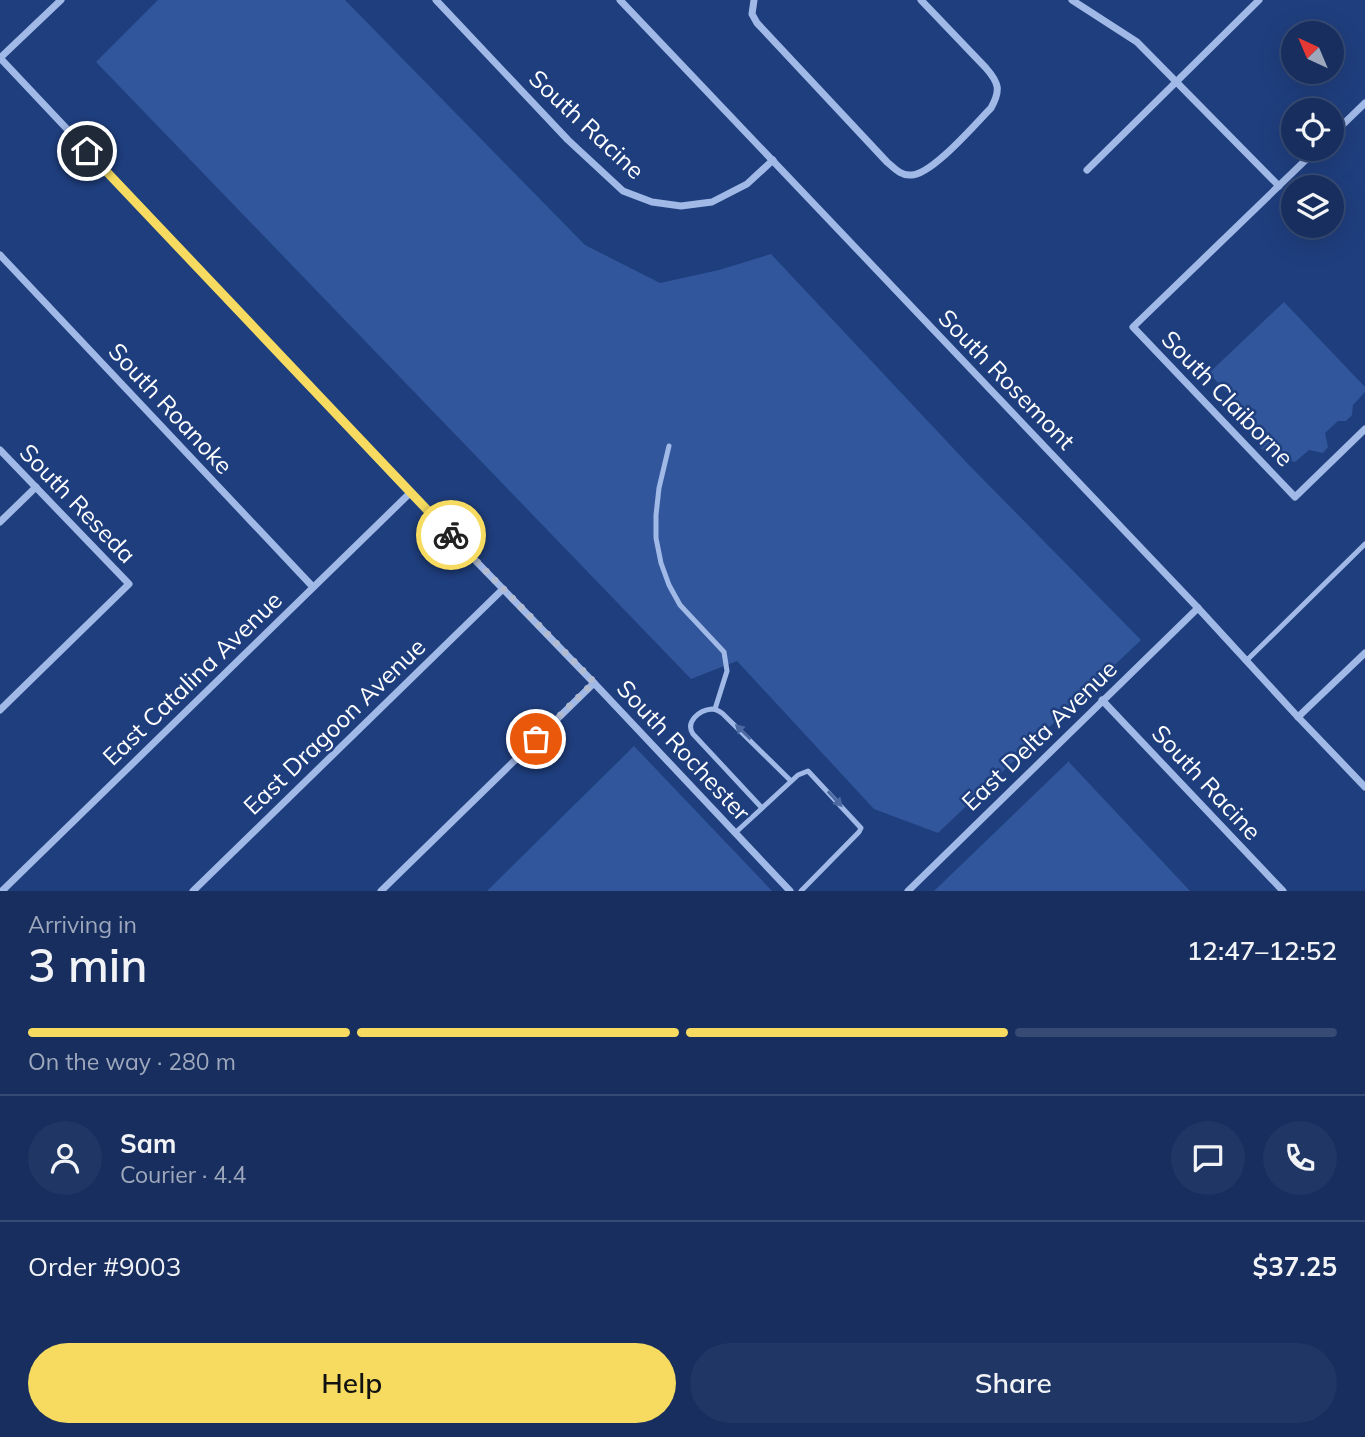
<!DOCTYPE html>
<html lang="en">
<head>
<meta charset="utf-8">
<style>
  body { margin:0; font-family:Mulish,sans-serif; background:#203664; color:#f1f3f6; height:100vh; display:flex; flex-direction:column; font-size:26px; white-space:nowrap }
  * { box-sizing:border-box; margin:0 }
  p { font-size:23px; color:#9ea8bc }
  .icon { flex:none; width:38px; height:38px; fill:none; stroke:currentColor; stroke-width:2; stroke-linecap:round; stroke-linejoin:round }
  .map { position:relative; height:891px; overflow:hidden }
  .details { display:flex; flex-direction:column; background:#172e5e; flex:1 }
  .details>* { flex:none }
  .needle { width:46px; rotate:316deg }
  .buttons { position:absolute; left:1281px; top:21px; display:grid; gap:14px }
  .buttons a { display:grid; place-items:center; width:63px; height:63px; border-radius:50%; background:#172e5e; box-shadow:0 7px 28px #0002,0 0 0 2px #364a73; font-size:35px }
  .pin { position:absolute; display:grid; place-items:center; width:60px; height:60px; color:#fff; margin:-30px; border:4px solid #fff; border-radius:50%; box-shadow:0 2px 7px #0007 }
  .courier { position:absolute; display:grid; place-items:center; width:70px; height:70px; margin:-35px; border:5px solid #f6db60; border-radius:50%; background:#fff; color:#222; box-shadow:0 2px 9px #0007 }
  .headline em { font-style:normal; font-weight:600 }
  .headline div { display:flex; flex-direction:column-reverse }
  .headline { display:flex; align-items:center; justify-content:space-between; height:119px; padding:0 28px }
  h1 { font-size:46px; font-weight:600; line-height:52px }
  .bar { display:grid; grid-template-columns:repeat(4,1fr); gap:10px 7px; align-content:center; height:84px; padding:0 28px }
  .bar i { height:9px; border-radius:5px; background:#364a73 }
  .bar .active { background:#f6db60 }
  .bar p { grid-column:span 4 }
  .line { display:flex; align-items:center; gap:18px; padding:0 28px; border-top:2px solid #364a73 }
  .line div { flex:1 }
  .round { display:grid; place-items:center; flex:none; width:74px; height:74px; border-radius:37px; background:#203664 }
  .primary-button { display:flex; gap:14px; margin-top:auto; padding:14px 28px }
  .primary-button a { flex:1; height:80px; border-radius:42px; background:#f6db60; color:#111; font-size:28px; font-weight:600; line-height:80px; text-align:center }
  .primary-button a+a { background:#203664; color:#f1f3f6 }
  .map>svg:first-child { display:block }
  .green { fill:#31569b }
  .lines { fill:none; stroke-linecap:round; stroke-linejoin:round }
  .service { stroke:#a1b9e7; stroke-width:5 }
  .minor { stroke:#a1b9e7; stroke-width:7 }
  .oneway { fill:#4c69a2 }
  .done { stroke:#b1bbd2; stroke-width:7; stroke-dasharray:0 12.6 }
  .route { stroke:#f6db60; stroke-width:9 }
  .labels { text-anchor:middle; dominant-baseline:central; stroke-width:5; stroke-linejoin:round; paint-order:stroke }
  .street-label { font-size:24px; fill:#fff; stroke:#1f3e7d }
</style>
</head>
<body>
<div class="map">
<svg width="1365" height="891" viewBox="0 0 1365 891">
  <rect width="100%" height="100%" fill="#1f3e7d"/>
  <g class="green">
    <path d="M158 0H345L585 245 660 283 719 270 771 254 968 464 1141 640 938 833 874 809 737 661 691 679 96 62Z"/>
    <path d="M1284 302 1365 387V392L1353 405 1352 415 1346 421H1338L1325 433 1328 447 1323 453 1309 450 1295 462 1289 460 1277 450 1264 451 1258 446 1263 437 1262 431 1209 373Z"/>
    <path d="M634 746 772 891H487Z"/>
    <path d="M1068 761 1190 891H934L1068 762Z"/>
  </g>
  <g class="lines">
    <g class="service">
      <path d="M669 446 659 488 656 515V538L661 563 669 585 680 605 724 652 727 671 715 709"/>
      <path d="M1246 661 1365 544"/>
      <path d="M762 808 693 734C685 722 699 710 712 709 717 709 719 711 723 714L791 781"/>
      <path d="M735 833 798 775 808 771 861 828 859 832 801 891"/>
    </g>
    <g class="minor">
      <path d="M436 0 568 140 623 191 652 202 681 206 712 202 747 184 773 160"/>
      <path d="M620 0 1198 608 1298 717 1365 787"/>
      <path d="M754 0 752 14 757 23 887 162C894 168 901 176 911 175 932 175 976 123 991 108 1001 90 999 83 986 68L921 0"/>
      <path d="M1072 0 1137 42 1279 186"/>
      <path d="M0 58 410 493 594 683 790 891"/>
      <path d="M0 58 61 0"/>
      <path d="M1332 135 1365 103"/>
      <path d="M1317 149 1133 327 1295 497 1365 429"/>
      <path d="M1087 170 1259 0"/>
      <path d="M0 255 313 587"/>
      <path d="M0 450 129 584 0 710"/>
      <path d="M0 522 36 487"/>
      <path d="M1102 700 1283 891"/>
      <path d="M1298 717 1365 653"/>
      <path d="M2 891 410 493"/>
      <path d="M193 891 503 589"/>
      <path d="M381 891 594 683"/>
      <path d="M908 891 1198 608"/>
    </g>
  </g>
  <defs><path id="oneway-solid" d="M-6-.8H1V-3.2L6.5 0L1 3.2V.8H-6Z" transform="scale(1.75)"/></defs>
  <g class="oneway">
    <use href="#oneway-solid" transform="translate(743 732) rotate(-136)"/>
    <use href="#oneway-solid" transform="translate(835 799) rotate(47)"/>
  </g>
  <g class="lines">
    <path class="done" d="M451 535 594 682 536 739"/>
    <path class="route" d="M87 151 451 535"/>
  </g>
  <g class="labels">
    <g class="street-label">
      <text transform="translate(587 124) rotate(43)">South Racine</text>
      <text transform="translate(1007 379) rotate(46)">South Rosemont</text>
      <text transform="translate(1228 398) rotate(46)">South Claiborne</text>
      <text transform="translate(171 408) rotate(47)">South Roanoke</text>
      <text transform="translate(78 503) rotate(46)">South Reseda</text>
      <text transform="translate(192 678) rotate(-44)">East Catalina Avenue</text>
      <text transform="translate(334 726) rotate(-44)">East Dragoon Avenue</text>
      <text transform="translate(1039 735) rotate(-44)">East Delta Avenue</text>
      <text transform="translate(684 750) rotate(47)">South Rochester</text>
      <text transform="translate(1207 782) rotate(47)">South Racine</text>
    </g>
  </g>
</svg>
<div class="buttons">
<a><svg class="needle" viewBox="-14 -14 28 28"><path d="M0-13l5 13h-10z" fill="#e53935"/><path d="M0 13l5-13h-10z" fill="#9ea8bc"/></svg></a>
<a><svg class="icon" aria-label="locate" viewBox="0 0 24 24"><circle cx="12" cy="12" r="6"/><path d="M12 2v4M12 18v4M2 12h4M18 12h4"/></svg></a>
<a><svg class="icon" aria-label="layers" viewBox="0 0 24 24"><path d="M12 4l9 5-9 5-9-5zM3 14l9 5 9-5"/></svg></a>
</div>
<div class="pin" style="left:536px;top:739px;background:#ea580c"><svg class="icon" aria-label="bag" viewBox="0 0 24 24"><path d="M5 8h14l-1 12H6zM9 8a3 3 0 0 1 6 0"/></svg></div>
<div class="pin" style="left:87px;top:151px;background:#1f2937"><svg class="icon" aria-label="home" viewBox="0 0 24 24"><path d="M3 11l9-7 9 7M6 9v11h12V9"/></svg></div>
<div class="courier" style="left:451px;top:535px"><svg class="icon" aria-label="bike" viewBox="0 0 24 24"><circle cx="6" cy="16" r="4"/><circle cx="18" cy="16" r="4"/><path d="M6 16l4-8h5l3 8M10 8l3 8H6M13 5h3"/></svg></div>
</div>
<section class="details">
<div class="headline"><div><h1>3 min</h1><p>Arriving in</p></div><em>12:47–12:52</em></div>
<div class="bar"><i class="active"></i><i class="active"></i><i class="active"></i><i></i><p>On the way · 280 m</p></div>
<div class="line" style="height:126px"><a class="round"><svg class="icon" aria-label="person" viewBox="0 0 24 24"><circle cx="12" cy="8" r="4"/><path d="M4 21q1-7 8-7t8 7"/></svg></a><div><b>Sam</b><p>Courier · 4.4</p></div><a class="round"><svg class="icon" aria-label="chat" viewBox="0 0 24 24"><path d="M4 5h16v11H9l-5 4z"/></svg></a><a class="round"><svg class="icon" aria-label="phone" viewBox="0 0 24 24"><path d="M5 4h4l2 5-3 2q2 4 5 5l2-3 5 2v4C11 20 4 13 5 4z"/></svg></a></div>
<div class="line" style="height:91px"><div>Order #9003</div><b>$37.25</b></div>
<div class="primary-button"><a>Help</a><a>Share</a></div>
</section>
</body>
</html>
